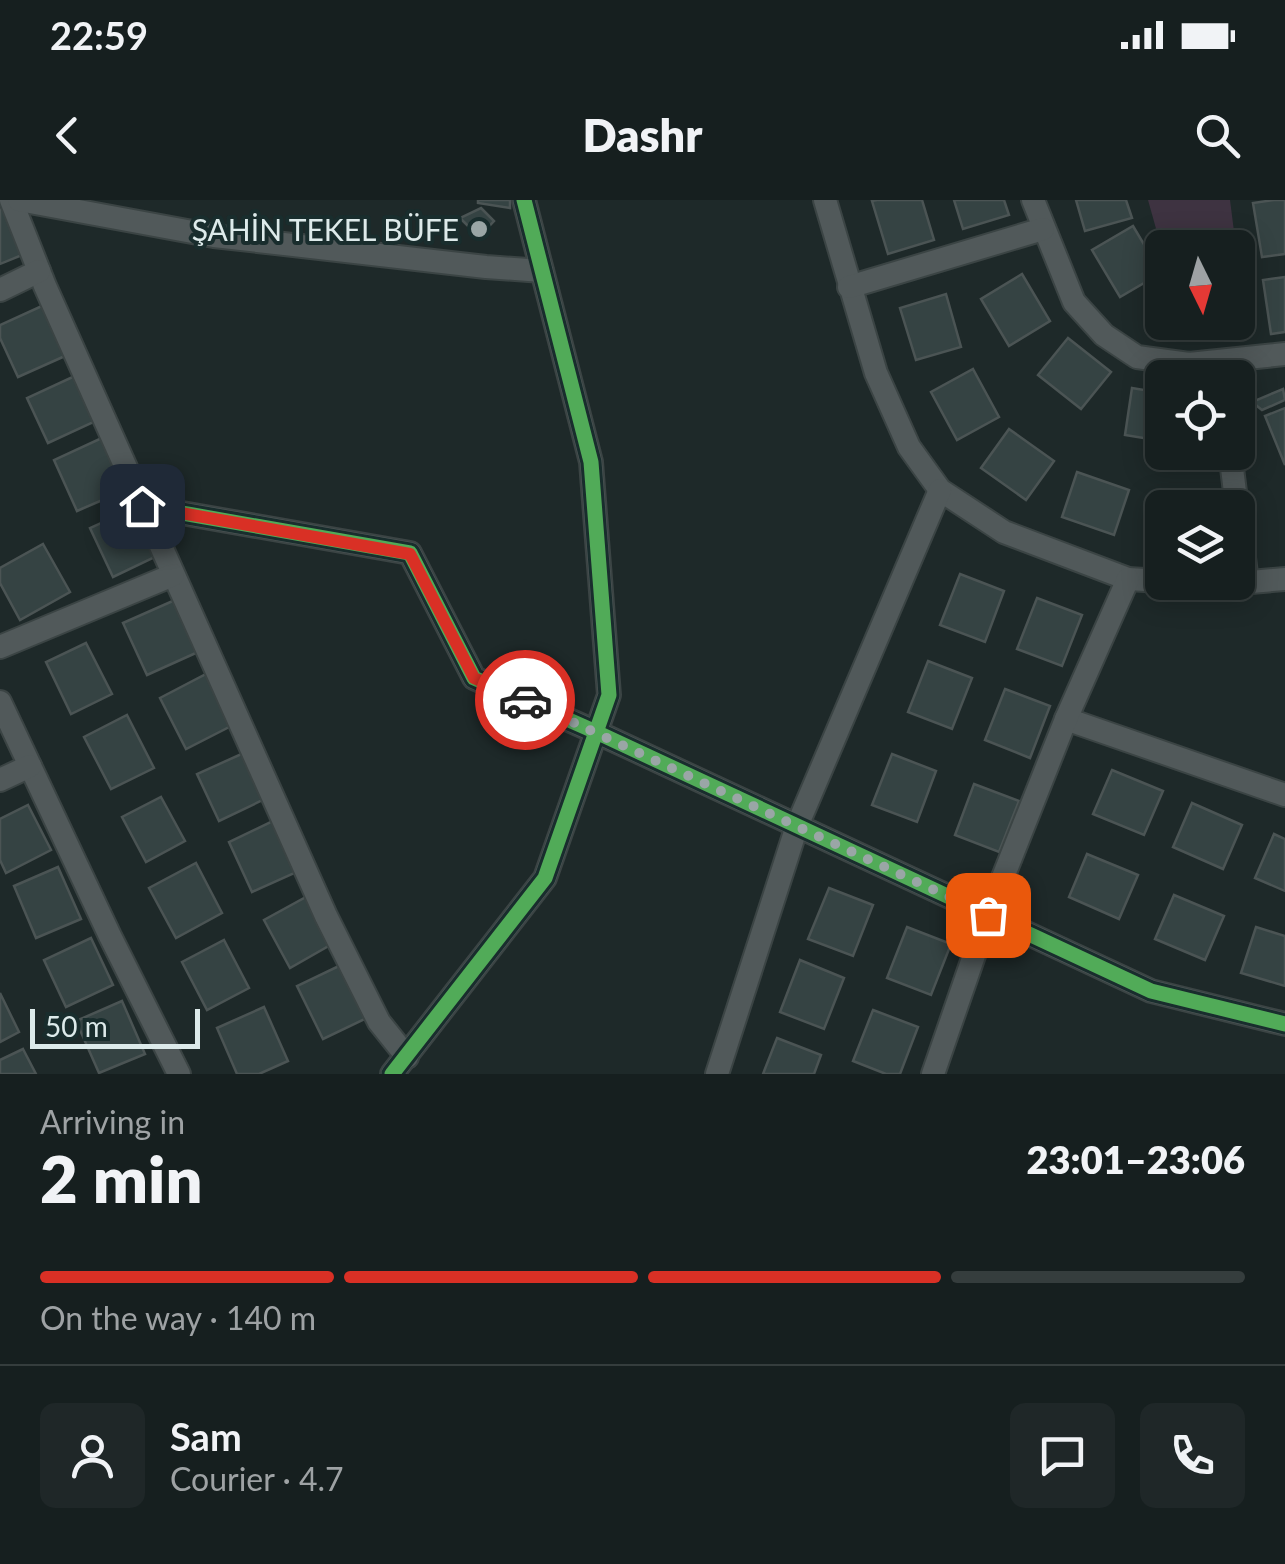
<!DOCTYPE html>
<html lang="en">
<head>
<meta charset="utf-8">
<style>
  body { margin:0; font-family:Lato,sans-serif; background:#1f2728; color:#f1f3f6; height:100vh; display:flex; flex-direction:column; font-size:38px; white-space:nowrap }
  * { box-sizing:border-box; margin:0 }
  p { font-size:32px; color:#9ea2a4 }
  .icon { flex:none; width:55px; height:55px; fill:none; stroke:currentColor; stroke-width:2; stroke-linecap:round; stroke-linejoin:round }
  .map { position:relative; height:874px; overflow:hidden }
  .panel { display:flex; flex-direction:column; background:#161f1f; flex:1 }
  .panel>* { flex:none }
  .needle { width:65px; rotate:175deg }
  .buttons { position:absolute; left:1145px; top:30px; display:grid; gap:20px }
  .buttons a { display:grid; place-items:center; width:110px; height:110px; border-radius:15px; background:#161f1f; box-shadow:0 5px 25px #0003,0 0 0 2px #353d3d; font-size:50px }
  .scale { position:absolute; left:30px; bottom:25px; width:170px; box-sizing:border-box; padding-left:10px; border:5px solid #ddeaea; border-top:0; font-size:28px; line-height:35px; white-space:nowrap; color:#ddeaea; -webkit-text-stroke:8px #192d2d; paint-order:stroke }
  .pin { position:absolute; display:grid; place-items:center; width:85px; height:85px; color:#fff; margin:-42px; border-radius:20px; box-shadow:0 5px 15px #0006 }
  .courier { position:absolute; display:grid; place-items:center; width:100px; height:100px; margin:-50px; border:8px solid #d93025; border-radius:50%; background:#fff; color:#222; box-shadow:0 2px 12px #0007 }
  .head em { font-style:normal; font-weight:800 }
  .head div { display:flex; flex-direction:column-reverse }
  .head { display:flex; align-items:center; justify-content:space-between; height:170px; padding:0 40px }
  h1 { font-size:65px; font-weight:800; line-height:75px }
  .bar { display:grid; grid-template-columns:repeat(4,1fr); gap:15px 10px; align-content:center; height:120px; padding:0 40px }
  .bar i { height:12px; border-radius:8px; background:#353d3d }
  .bar .current { background:#d93025 }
  .bar p { grid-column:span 4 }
  .line { display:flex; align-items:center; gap:25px; padding:0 40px; border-top:2px solid #353d3d }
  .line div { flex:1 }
  .round { display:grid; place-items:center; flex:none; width:105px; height:105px; border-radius:15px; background:#1f2728 }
  .status { display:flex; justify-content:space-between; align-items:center; height:70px; padding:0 50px; background:#161f1f; direction:ltr }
  .status svg { height:28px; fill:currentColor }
  header { display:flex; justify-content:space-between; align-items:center; height:130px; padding:0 40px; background:#161f1f; font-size:45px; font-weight:800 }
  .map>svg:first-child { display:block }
  .green { fill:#3e3341 }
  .building { fill:#354343; stroke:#4b5454; stroke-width:2.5 }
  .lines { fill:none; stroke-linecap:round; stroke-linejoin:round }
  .street-casing { stroke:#3b4444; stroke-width:26 }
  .street { stroke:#51595a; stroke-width:22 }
  .cycleway-casing { stroke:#192d2d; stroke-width:21 }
  .cycleway { stroke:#51ab58; stroke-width:15 }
  .done { stroke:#9aa6a6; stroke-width:10; stroke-dasharray:0 18 }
  .route { stroke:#d93025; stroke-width:12 }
  .poi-dot { fill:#9aa6a6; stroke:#192d2d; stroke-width:4 }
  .labels { text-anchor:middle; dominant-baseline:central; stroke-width:8; stroke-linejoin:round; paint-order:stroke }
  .poi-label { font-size:30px; fill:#ddeaea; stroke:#192d2d; text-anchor:end }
</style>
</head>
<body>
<div class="status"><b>22:59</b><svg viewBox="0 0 49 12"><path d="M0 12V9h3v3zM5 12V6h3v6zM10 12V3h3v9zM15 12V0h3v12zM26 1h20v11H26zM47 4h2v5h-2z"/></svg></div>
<header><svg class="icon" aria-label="back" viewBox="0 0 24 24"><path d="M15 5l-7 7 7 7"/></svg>Dashr<svg class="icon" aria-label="search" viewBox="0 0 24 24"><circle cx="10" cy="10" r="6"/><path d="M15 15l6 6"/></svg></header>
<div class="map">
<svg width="1285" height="874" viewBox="0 0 1285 874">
  <rect width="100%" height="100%" fill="#1e2929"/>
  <g class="green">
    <path d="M1148 0H1230L1236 47 1162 48V50Z"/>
    <path d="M1238 56 1248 133 1187 134 1183 123 1238 122Z"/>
  </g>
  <g class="building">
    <path d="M478 0H510V8L478 3Z"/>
    <path d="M877 0H922L934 40 888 54 872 1Z"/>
    <path d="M954 0H1004L1009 15 963 29Z"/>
    <path d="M1076 0H1126L1132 18 1085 31Z"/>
    <path d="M1274 0H1285V54L1262 57 1253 3Z"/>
    <path d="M3 8 22 55 0 64V10Z"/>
    <path d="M481 8 494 21 479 37 460 18Z"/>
    <path d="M1133 26 1161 73 1120 97 1092 50Z"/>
    <path d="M1022 74 1050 121 1009 146 981 99Z"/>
    <path d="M1285 77V132L1271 134 1263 80Z"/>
    <path d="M946 94 961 147 916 160 900 108Z"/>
    <path d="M42 106 65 156 18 177 0 138V125Z"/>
    <path d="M1068 138 1111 172 1081 209 1038 175Z"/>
    <path d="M973 169 999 217 957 240 931 192Z"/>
    <path d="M77 175 98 220 48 243 27 198Z"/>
    <path d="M1132 188 1162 193V241L1125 235Z"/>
    <path d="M1283 189 1285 200 1262 210 1252 202Z"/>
    <path d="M1285 208V265L1265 216Z"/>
    <path d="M1009 229 1054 261 1026 300 981 268Z"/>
    <path d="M104 237 128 289 77 311 54 260Z"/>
    <path d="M1077 272 1129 290 1114 335 1062 317Z"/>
    <path d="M1162 292 1216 300 1215 308H1162V340L1154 339Z"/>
    <path d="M134 308 157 356 113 377 90 328Z"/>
    <path d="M43 344 70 392 20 420 0 383V368Z"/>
    <path d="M960 374 1004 391 985 442 940 425Z"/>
    <path d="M1037 398 1082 415 1062 466 1017 449Z"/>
    <path d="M175 400 198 452 147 475 123 423Z"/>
    <path d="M86 443 112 494 71 514 46 462Z"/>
    <path d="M928 461 972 478 952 529 908 512Z"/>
    <path d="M208 473 235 524 186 549 160 498Z"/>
    <path d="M1005 489 1050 506 1030 558 985 540Z"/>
    <path d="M127 515 154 568 111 589 84 537Z"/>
    <path d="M246 552 267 598 219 621 197 574Z"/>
    <path d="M892 554 936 571 917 622 872 605Z"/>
    <path d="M1112 570 1163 591 1144 635 1093 614Z"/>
    <path d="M974 584 1019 601 999 652 955 635Z"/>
    <path d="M161 597 185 641 146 662 122 617Z"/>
    <path d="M1192 603 1242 625 1223 669 1173 647Z"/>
    <path d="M28 605 51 650 6 673 0 660V619Z"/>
    <path d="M275 620 299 671 252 692 229 642Z"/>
    <path d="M1274 634 1285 639V691L1255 678Z"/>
    <path d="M1087 654 1138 675 1119 719 1069 697Z"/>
    <path d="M196 663 222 713 176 738 149 688Z"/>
    <path d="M58 667 81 719 36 738 14 686Z"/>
    <path d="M829 688 873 705 853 756 808 739Z"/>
    <path d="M1174 695 1224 716 1205 760 1155 739Z"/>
    <path d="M306 697 332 744 290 768 264 720Z"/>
    <path d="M907 727 951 744 931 795 887 778Z"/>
    <path d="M1256 727 1285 736V786L1241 773Z"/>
    <path d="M91 738 113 785 66 807 44 760Z"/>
    <path d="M224 740 249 788 207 810 182 762Z"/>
    <path d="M800 760 844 778 824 829 780 812Z"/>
    <path d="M341 765 367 818 323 839 297 786Z"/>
    <path d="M0 793 19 832 0 842Z"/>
    <path d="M122 801 145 854 99 873 76 821Z"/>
    <path d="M264 807 288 861 259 874H237L217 828Z"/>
    <path d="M873 810 918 827 900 874H886L853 861Z"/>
    <path d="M777 838 821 855 814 874H763Z"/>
    <path d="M23 849 36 874H0V860Z"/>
  </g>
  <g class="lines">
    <g class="street-casing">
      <g id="street">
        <path d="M11 0 45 86 326 716 379 822 407 857"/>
        <path d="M19 0 214 36 486 67 542 71"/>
        <path d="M825 0 876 173 909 247 940 290 1004 332 1128 379 1162 381"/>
        <path d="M1033 0 1074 102 1104 135 1137 157 1189 164 1285 154"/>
        <path d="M849 87 1043 29"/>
        <path d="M0 90 39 71"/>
        <path d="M1230 252 1237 308"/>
        <path d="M142 306 410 353 474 478 596 532 1151 791 1285 824"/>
        <path d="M1238 309 1247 382"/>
        <path d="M1182 382 1216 385 1285 379"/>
        <path d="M0 447 173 375"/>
        <path d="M0 502 110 736 179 874"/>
        <path d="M1066 519 1285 595"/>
        <path d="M0 580 30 566"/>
        <path d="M392 874 545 678 609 495 591 262 524 0"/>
        <path d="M717 874 797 626 940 290"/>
        <path d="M933 874 988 715 1066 519 1128 379"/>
      </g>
    </g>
    <use href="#street" class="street"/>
    <g class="cycleway-casing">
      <g id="cycleway">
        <path d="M142 306 410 353 474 478 596 532 1151 791 1285 824"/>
        <path d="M392 874 545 678 609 495 591 262 524 0"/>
      </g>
    </g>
    <use href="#cycleway" class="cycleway"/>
  </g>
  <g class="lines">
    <path class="done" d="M525 500 988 715"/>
    <path class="route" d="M142 306 410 354 474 478 525 500"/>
  </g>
  <circle class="poi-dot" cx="479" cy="29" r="10"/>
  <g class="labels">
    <g class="poi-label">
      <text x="459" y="29">ŞAHİN TEKEL BÜFE</text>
    </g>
  </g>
</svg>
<div class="buttons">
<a><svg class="needle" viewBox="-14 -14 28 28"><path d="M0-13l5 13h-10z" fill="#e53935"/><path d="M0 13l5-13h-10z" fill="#9ea2a4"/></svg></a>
<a><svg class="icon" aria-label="locate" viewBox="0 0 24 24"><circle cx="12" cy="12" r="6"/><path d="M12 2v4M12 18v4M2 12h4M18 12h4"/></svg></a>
<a><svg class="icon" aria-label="layers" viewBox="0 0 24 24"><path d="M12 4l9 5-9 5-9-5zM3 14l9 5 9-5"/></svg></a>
</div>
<div class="scale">50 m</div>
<div class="pin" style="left:988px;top:715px;background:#ea580c"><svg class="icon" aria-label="bag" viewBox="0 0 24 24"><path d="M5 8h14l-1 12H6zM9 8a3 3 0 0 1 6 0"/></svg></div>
<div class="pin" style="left:142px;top:306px;background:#1f2937"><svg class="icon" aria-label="home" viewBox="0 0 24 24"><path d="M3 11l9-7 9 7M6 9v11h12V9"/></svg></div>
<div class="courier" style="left:525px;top:500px"><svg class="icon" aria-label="car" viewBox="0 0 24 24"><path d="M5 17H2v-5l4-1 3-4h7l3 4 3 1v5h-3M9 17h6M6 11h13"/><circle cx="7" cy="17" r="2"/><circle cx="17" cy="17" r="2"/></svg></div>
</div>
<section class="panel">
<div class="head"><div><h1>2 min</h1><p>Arriving in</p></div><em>23:01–23:06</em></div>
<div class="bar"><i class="current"></i><i class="current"></i><i class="current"></i><i></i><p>On the way · 140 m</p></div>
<div class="line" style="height:180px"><a class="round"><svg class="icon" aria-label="person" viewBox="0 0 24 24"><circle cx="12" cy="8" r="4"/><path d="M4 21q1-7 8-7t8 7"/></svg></a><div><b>Sam</b><p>Courier · 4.7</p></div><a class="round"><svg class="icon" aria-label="chat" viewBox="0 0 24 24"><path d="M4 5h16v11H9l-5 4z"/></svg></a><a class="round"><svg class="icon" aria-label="phone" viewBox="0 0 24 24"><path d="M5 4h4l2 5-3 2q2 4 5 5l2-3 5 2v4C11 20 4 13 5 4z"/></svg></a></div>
</section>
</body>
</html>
